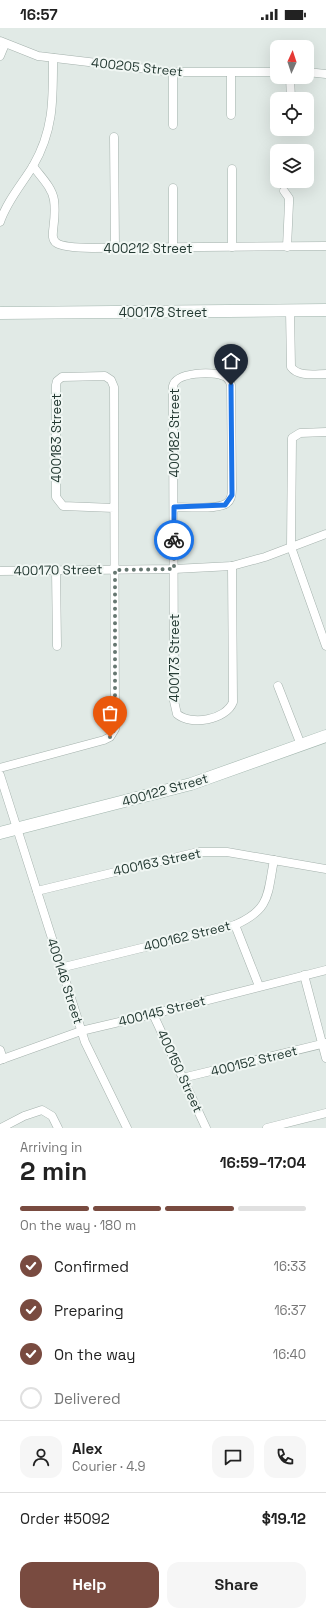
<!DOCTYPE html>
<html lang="en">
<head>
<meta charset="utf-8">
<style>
  body { margin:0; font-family:"Space Grotesk",sans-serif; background:#f6f6f6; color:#222; height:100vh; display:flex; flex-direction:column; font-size:15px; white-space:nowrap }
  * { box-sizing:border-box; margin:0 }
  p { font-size:13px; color:#767676 }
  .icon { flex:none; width:22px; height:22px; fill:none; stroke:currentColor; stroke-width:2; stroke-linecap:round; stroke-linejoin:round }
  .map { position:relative; height:1100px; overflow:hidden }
  .side { display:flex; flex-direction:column; background:#fff; flex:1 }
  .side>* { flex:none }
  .needle { width:26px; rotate:3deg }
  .fabs { position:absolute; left:270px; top:12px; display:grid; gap:8px }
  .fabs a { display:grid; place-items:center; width:44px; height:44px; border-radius:8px; background:#fff; box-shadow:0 4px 16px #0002; font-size:20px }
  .pin { position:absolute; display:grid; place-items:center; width:34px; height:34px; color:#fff; margin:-41px -17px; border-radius:50% 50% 50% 0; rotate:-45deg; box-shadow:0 0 4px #0007 }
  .pin .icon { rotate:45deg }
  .courier { position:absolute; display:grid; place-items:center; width:40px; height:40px; margin:-20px; border:3px solid #1a73e8; border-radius:50%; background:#fff; color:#222; box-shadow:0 1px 5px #0007 }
  .head em { font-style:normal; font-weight:700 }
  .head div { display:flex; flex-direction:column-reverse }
  .head { display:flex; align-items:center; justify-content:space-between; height:68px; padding:0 20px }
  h1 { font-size:26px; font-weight:700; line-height:30px }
  .bar { display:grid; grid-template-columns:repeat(4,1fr); gap:6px 4px; align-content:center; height:48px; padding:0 20px }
  .bar i { height:5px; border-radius:3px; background:#e0e0e0 }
  .bar .current { background:#794b40 }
  .bar p { grid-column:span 4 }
  .line { display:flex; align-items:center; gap:10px; padding:0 20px; border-top:1px solid #e0e0e0 }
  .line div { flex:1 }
  .round { display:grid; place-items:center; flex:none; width:42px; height:42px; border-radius:12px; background:#f6f6f6 }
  ol { padding:0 20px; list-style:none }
  li { display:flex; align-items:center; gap:12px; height:44px }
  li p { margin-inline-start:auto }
  li .icon { padding:4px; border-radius:50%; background:#794b40; color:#fff; stroke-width:4 }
  li:last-child { color:#767676 }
  li i { width:22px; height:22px; border:2px solid #e0e0e0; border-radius:50% }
  .primary-button { display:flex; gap:8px; margin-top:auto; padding:8px 20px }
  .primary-button a { flex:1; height:46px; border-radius:12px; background:#794b40; color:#fff; font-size:16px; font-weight:700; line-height:46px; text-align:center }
  .primary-button a+a { background:#f6f6f6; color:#222 }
  .status { display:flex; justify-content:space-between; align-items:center; height:28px; padding:0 20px; background:#fff; direction:ltr }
  .status svg { height:11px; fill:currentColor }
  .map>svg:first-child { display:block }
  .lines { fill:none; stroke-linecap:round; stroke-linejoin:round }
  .street-casing { stroke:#a4b1ac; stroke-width:9 }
  .secondary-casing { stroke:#a1b5ad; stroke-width:13 }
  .street { stroke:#fff; stroke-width:8 }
  .secondary { stroke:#fff; stroke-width:12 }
  .done { stroke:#667771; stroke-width:4; stroke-dasharray:0 7.2 }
  .route { stroke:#1a73e8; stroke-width:5 }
  .labels { text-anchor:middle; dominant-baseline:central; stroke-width:4; stroke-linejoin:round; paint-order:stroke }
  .street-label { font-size:13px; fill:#233932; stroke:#f1f7f4 }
</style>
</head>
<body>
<div class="status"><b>16:57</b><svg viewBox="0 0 49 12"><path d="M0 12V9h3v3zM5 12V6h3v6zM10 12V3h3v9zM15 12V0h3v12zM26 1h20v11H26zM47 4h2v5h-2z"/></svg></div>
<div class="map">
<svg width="326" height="1100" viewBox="0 0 326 1100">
  <rect width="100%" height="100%" fill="#e1eae6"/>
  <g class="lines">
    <g class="street-casing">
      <g id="street">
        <path d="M0 13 38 28 173 44H277"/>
        <path d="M0 28 5 16"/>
        <path d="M307 44 326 46"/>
        <path d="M290 49 291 71"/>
        <path d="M231 87V45"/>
        <path d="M173 97V44"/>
        <path d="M114 109 115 220"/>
        <path d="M33 138C40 148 52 159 54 172 59 210 34 219 92 220L326 218"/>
        <path d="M232 141V219"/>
        <path d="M284 163 289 170V175L287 219"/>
        <path d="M0 194C7 173 22 156 33 138 54 102 53 71 53 30"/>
        <path d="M173 220V160"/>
        <path d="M290 283 291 339C298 349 315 346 326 346"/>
        <path d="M326 404 300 405 292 410 291 519 326 618"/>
        <path d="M174 479C185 479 219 482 227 475 231 472 232 466 232 461L231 357C230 353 228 350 224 348 213 343 176 344 173 358L174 673 177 686C191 698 226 692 233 674L232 538"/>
        <path d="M56 542 57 618"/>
        <path d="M0 543 174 541 232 538 265 529 326 506"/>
        <path d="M278 658 301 717"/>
        <path d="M0 740 104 712 110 709 115 701 114 359 111 352 105 348 62 349 57 353 56 357V469L63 478 114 480"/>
        <path d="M0 747 85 1014 127 1100"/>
        <path d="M37 863 198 824H227L326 841"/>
        <path d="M235 897 259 958"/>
        <path d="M60 940 235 897C271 881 267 867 274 832"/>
        <path d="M304 947 326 1030"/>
        <path d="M153 986 206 1100"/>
        <path d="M0 1022 3 1031"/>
        <path d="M0 1032 81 1003 153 986 326 942"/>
        <path d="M182 1050 326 1015"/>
        <path d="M1 1100 24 1088 42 1082 52 1088 58 1100"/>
        <path d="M267 1100 326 1085"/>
      </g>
    </g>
    <g class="secondary-casing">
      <g id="secondary">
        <path d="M0 285 326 282"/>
        <path d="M0 805 191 756 326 708"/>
      </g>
    </g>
    <use href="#street" class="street"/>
    <use href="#secondary" class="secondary"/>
  </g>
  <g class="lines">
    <path class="done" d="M110 709 113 706 115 695V542L174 541V512"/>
    <path class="route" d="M174 512V479L225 477 232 467 231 357"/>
  </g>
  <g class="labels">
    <g class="street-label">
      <text transform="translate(137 39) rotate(6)">400205 Street</text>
      <text x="148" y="220">400212 Street</text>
      <text x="163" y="284">400178 Street</text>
      <text transform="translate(174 405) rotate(-90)">400182 Street</text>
      <text transform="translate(56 410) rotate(-90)">400183 Street</text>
      <text transform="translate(58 542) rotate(-1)">400170 Street</text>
      <text transform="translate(174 630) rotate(-90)">400173 Street</text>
      <text transform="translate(165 762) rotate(-16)">400122 Street</text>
      <text transform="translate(157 834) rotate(-12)">400163 Street</text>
      <text transform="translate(187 908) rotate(-14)">400162 Street</text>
      <text transform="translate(65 953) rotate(72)">400146 Street</text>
      <text transform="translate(162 983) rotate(-14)">400145 Street</text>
      <text transform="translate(254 1033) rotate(-14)">400152 Street</text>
      <text transform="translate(180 1043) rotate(65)">400150 Street</text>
    </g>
  </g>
</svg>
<div class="fabs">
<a><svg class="needle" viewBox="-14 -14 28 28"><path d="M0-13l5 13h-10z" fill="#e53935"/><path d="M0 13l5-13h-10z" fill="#767676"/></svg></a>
<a><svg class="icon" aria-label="locate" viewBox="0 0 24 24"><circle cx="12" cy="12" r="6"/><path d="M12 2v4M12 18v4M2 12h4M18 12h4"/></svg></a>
<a><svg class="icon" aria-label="layers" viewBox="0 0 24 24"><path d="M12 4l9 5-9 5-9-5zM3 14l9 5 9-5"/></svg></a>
</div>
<div class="pin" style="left:110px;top:709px;background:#ea580c"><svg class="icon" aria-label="bag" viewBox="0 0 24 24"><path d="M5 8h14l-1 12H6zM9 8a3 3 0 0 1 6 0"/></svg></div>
<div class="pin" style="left:231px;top:357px;background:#1f2937"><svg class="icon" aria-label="home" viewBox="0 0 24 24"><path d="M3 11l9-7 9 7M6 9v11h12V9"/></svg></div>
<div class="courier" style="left:174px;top:512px"><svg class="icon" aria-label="bike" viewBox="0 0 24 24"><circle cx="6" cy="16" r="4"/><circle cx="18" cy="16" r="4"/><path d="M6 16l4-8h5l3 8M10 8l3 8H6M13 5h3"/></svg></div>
</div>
<section class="side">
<div class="head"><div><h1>2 min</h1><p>Arriving in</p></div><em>16:59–17:04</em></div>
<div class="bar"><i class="current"></i><i class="current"></i><i class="current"></i><i></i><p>On the way · 180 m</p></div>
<ol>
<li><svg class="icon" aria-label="check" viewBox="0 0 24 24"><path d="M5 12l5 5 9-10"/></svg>Confirmed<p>16:33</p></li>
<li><svg class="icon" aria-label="check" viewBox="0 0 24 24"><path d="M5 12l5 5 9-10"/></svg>Preparing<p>16:37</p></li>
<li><svg class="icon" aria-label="check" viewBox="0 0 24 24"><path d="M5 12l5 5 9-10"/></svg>On the way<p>16:40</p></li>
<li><i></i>Delivered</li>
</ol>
<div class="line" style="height:72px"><a class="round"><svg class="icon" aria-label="person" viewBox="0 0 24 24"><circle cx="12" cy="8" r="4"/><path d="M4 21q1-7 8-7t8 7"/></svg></a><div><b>Alex</b><p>Courier · 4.9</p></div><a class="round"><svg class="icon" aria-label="chat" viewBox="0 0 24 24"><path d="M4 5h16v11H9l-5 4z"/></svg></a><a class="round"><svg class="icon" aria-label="phone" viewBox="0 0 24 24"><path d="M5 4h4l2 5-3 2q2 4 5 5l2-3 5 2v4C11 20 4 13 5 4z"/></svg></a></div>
<div class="line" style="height:52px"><div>Order #5092</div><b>$19.12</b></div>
<div class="primary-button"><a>Help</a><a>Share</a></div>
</section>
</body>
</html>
